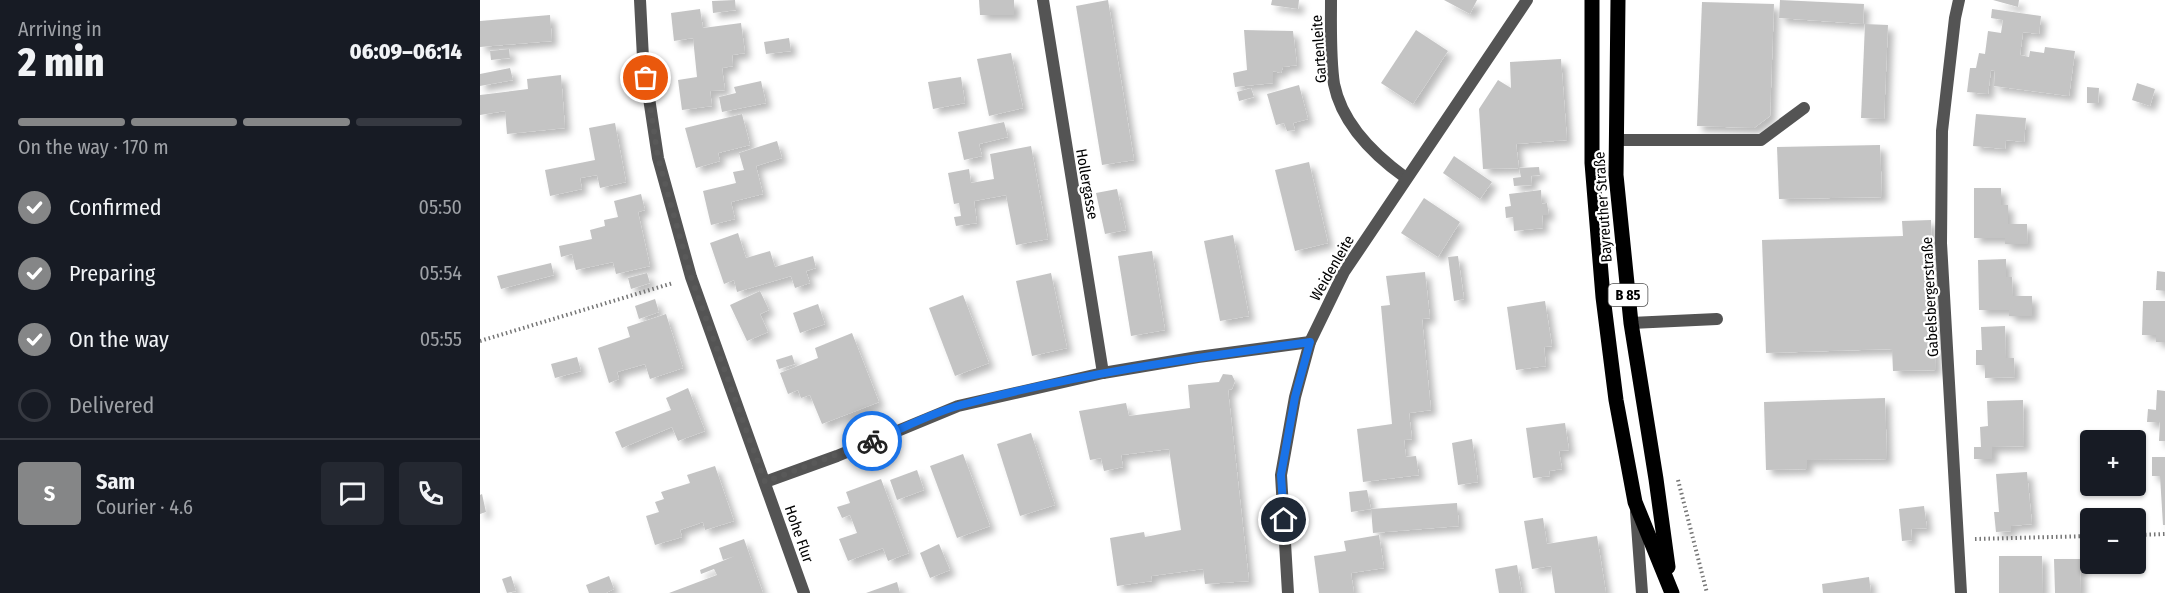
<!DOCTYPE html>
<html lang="en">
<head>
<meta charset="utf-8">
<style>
  body { margin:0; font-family:"Fira Sans Condensed",sans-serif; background:#242831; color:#f1f3f6; height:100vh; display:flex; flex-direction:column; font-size:22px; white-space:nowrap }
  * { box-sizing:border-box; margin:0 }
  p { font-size:20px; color:#9ea1a6 }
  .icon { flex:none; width:33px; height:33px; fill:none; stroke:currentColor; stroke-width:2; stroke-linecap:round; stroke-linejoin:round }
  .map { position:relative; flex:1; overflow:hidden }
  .drawer { display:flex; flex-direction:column; background:#171b24; width:480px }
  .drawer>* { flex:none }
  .tools { position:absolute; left:1600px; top:430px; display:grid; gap:12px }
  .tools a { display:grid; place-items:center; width:66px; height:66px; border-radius:6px; background:#171b24; box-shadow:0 2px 4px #0004; font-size:30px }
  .pin { position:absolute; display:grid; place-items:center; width:51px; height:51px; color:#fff; margin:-26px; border:3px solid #fff; border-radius:50%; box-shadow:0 2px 6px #0007 }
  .courier { position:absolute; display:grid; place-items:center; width:60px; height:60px; margin:-30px; border:4px solid #1a73e8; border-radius:50%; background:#fff; color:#222; box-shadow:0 2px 8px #0007 }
  .overview em { font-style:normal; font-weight:800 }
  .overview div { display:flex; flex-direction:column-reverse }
  .overview { display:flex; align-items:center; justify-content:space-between; height:102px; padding:0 18px }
  h1 { font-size:39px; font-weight:800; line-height:45px }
  .bar { display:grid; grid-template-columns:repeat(4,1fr); gap:9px 6px; align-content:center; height:72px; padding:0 18px }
  .bar i { height:8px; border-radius:4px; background:#363941 }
  .bar .selected { background:#858687 }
  .bar p { grid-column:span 4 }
  .line { display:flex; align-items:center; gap:15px; padding:0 18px; border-top:2px solid #363941 }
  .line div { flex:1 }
  .round { display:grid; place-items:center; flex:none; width:63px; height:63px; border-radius:6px; background:#242831 }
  ol { padding:0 18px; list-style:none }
  li { display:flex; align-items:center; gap:18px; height:66px }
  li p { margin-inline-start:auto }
  li .icon { padding:6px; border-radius:50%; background:#858687; color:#fff; stroke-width:4 }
  li:last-child { color:#9ea1a6 }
  li i { width:33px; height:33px; border:3px solid #363941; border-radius:50% }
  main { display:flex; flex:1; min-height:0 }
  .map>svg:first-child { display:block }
  .building { fill:#c4c4c4; filter:url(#shadow) }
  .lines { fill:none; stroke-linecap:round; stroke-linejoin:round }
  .path { stroke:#767676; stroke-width:4; stroke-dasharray:1.5 3; stroke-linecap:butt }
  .lane { stroke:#545454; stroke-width:12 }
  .street { stroke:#545454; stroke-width:12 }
  .primary { stroke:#000; stroke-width:15 }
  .done { stroke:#595959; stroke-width:6; stroke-dasharray:0 10.8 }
  .route { stroke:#1a73e8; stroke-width:8 }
  .labels { text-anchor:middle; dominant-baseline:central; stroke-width:4.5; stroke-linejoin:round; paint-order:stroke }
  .shield { fill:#fff; stroke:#4c4c4c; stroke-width:1.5 }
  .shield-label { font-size:14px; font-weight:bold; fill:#000 }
  .street-label { font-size:15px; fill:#000; stroke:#fff }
</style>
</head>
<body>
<main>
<section class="drawer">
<div class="overview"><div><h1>2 min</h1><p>Arriving in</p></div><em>06:09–06:14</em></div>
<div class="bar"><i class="selected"></i><i class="selected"></i><i class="selected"></i><i></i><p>On the way · 170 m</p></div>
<ol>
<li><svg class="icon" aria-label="check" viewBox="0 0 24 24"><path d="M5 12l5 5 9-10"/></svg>Confirmed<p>05:50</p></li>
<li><svg class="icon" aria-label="check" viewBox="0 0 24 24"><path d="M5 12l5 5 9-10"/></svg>Preparing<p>05:54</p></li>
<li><svg class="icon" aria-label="check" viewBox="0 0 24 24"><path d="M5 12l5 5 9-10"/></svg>On the way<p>05:55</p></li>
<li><i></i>Delivered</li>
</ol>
<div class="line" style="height:108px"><b class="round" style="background:#858687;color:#fff">S</b><div><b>Sam</b><p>Courier · 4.6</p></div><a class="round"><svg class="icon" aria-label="chat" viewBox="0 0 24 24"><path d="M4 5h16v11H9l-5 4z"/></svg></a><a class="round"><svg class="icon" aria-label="phone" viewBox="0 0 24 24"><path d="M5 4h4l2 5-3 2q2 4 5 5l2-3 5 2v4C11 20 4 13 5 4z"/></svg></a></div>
</section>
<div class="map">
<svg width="1685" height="593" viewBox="0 0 1685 593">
  <defs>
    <filter id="shadow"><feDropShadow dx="5.5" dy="5.5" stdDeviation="3" flood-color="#0004"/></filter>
  </defs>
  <rect width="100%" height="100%" fill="#fff"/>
  <g class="building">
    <path d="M255 0 256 10 233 13 232 1Z"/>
    <path d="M499 0H534V15H500Z"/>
    <path d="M628 0 654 160 622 165 596 6Z"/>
    <path d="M792 0H819L818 9 791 5Z"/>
    <path d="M964 0H997L990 14Z"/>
    <path d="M1300 0 1384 4 1383 24 1299 18Z"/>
    <path d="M1513 0H1539L1538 7Z"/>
    <path d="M1222 2 1294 4 1290 116 1274 128 1217 126Z"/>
    <path d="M220 9 223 28 261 23 265 53 252 55 253 66 242 68 245 90 230 91 232 106 202 110 198 80 217 77 213 38 194 41 191 13Z"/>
    <path d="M1512 9 1561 16 1559 34 1543 32 1540 55 1549 57 1550 51 1564 53 1565 47 1595 51 1589 96 1514 86 1515 71 1511 70 1508 94 1487 92 1490 68H1496L1499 53 1505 54 1508 31 1521 33 1523 20 1511 18Z"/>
    <path d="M70 15 72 41 0 47V21Z"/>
    <path d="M1385 24 1408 25 1404 119 1381 118Z"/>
    <path d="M764 30 813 31 817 65 803 67 801 73 793 71V83L755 87 753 73 767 70Z"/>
    <path d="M936 30 968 51 933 104 901 83Z"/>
    <path d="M309 38 311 51 286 54 284 42Z"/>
    <path d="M29 49 30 58 11 60 10 51Z"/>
    <path d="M531 53 543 108 509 116 497 59Z"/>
    <path d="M1081 59 1087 140 1036 144 1039 168 1003 169 999 109 1018 80 1031 88 1030 62Z"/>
    <path d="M30 68 33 80 0 86V74Z"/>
    <path d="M81 75 85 128 27 134 25 111 0 115V95L48 89 47 79Z"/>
    <path d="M481 77 485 103 453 109 448 82Z"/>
    <path d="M281 81 286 103 242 112 239 97 256 93 254 87Z"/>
    <path d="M1657 83 1675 89 1670 106 1652 100Z"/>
    <path d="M819 85 828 119 813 123 815 130 807 131 804 123 796 125 787 94Z"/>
    <path d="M1607 87 1619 88 1618 103H1607Z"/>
    <path d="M771 88 774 97 759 101 757 92Z"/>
    <path d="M262 114 270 145 238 153 240 161 216 168 205 128Z"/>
    <path d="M1496 114 1546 118 1544 142 1526 140 1525 149 1493 146Z"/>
    <path d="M524 122 528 137 499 144 502 156 484 160 478 132Z"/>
    <path d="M135 123 146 182 120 188 117 175 100 178 102 189 70 196 65 170 115 160 109 128Z"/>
    <path d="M297 141 302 158 276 166 283 194 251 202 255 219 231 225 223 191 256 183 253 172 264 170 259 153Z"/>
    <path d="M1400 145 1402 197 1299 199 1297 147Z"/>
    <path d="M551 146 568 239 536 245 526 195 494 201 497 223 476 226 474 217 481 216 479 203 474 204 468 173 489 169 491 183 514 179 510 154Z"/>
    <path d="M974 156 1012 182 1000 199 963 173Z"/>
    <path d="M829 162 848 243 815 251 795 170Z"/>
    <path d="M1059 167 1060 175 1051 176 1052 185 1034 186 1033 178 1041 177 1039 168Z"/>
    <path d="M1494 188H1521V205H1528V224H1547L1548 244H1525V238H1494Z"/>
    <path d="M637 189 646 230 625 234 616 193Z"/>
    <path d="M1061 190 1062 204 1067 203 1069 215H1062L1063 228 1034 231 1033 217 1026 218 1025 207 1031 206 1029 194Z"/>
    <path d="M161 194 165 210 158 212 170 266 136 274 133 262 96 270 92 254 81 257 79 246 112 239 110 230 125 226 124 220 138 217 134 201Z"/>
    <path d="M944 198 980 222 958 257 921 233Z"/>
    <path d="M1451 220 1456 370 1413 371 1412 349 1286 353 1282 240 1423 236 1422 221Z"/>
    <path d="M258 233 266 258 290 251 295 267 333 256 336 268 326 271 330 283 315 288 311 276 257 292 254 280 244 284 230 243Z"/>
    <path d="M753 235 769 316 740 321 724 241Z"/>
    <path d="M672 251 685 330 651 336 638 256Z"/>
    <path d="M978 256 984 299 974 301 968 257Z"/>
    <path d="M1526 259V277H1532L1533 296H1552V316H1529V310H1499L1498 260Z"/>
    <path d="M71 263 74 275 21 289 17 276Z"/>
    <path d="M1677 271 1685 272V291L1676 290Z"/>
    <path d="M945 272 950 318 942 319 951 410 929 413 932 439 924 440 926 457 936 456 939 475 883 482 877 429 912 424 901 306 910 305 906 276Z"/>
    <path d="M167 273 170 283 151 289 148 278Z"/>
    <path d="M571 273 587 348 552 356 536 281Z"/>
    <path d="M280 291 289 310 280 314 288 332 267 341 250 305Z"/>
    <path d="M483 295 509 363 475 376 449 308Z"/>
    <path d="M175 299 179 312 159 319 155 306Z"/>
    <path d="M1065 301 1072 346 1064 347 1066 366 1036 370 1027 307Z"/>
    <path d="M1663 301H1685V342H1676V335H1662Z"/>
    <path d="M338 304 345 324 320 333 313 313Z"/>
    <path d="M186 314 203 368 170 379 165 364 137 372 139 379 129 383 118 348 150 337 147 327Z"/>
    <path d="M1525 326 1526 358H1534L1535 377 1505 378V365H1496V350H1502L1501 327Z"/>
    <path d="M372 333 399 402 342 424 330 395 321 398 318 390 308 394 300 373 338 358 335 348Z"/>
    <path d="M312 355 315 364 299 369 296 360Z"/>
    <path d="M97 357 101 371 75 378 71 364Z"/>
    <path d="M743 374 752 375 755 381 752 389 748 390 769 581 725 584 723 569 671 576 672 581 637 586 630 538 664 532 665 537 701 530 689 449 641 455 643 467 624 471 621 458 610 460 599 411 646 403 649 416 710 408 708 385 739 382Z"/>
    <path d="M208 388 225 431 198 441 192 427 142 448 135 432 191 410 186 398Z"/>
    <path d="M1677 390 1685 391V441H1679L1680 422H1667L1668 409 1676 410Z"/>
    <path d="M1405 398 1407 459 1327 460V469L1286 470 1284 402Z"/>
    <path d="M1543 400 1544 446 1512 447V459H1494V447H1501L1500 427 1508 426 1507 401Z"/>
    <path d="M1085 423 1089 450 1079 451 1082 469 1069 471 1070 476 1053 478 1046 428Z"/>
    <path d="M551 433 575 505 540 516 517 444Z"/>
    <path d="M992 439 998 482 978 485 972 443Z"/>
    <path d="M483 454 510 526 477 538 450 466Z"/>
    <path d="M1672 457H1685V525H1683L1680 476H1672Z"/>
    <path d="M235 466 254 521 225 530 223 522 200 530 202 537 175 545 166 516 179 512 175 502 184 499 181 492 210 483 207 475Z"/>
    <path d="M437 470 444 490 417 500 410 480Z"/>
    <path d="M1547 472 1552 524 1531 526V531L1516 532 1514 512H1519L1516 474Z"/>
    <path d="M401 479 429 553 408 561 403 548 368 561 359 539 377 533 370 515 362 518 357 507 370 503 366 492Z"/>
    <path d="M887 490 891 509 977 503 979 526 893 533 891 509 871 512 869 492Z"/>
    <path d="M2 494 6 512 0 514V495Z"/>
    <path d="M1444 506 1447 528 1431 529 1432 540 1422 541 1419 509Z"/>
    <path d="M1063 518 1067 544 1117 536 1126 593H1075L1071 566 1052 569 1044 521Z"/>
    <path d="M899 535 904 568 871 573 874 593H839L834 556 866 551 864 541Z"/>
    <path d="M264 539 283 593H189L237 575 234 569 221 574 220 570 255 556 243 560 239 548Z"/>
    <path d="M459 544 470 570 450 578 440 553Z"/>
    <path d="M1519 556H1562L1563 593H1519Z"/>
    <path d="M1574 559H1600L1601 593H1575Z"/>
    <path d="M1037 565 1042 593H1019L1015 569Z"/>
    <path d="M31 576 36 591 27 593 22 579Z"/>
    <path d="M129 576 134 589 126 593H109L106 585Z"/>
    <path d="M1389 577 1391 593H1343L1342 584Z"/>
    <path d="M417 582 420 593H386Z"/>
  </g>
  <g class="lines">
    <g class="path">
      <path d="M0 341 193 283"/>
      <path d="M1198 480 1227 593"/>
      <path d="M1656 535 1685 534"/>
      <path d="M1495 539 1611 536"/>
    </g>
    <g class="lane">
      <path d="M1136 140H1281L1324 108"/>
      <path d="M1151 323 1237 319"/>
    </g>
    <g class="street">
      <path d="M160 0 163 58 178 158 211 277 324 593"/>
      <path d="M563 0 623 373"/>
      <path d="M851 0C851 28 850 57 854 84 862 124 894 155 926 178"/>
      <path d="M1479 0 1475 18 1462 131 1461 243 1481 593"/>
      <path d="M285 482 357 456 478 406 623 373 718 357 830 342"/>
      <path d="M1156 512 1162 593"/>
      <path d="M808 593 801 475 815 397 830 342 864 272 1047 0"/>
    </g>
    <g class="primary">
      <path d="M1112 0V163L1123 297 1136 400 1155 502 1192 593"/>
      <path d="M1138 0 1136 175 1151 323 1176 479 1188 567"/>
    </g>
  </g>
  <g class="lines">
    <path class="done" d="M166 78 178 158 211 277 285 482 392 441"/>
    <path class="route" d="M392 441C420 430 451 413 481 405 595 374 713 358 830 342L815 397 801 475 804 520"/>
  </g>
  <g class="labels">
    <rect class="shield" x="1128.5" y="284" width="39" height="22" rx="4.5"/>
    <g class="shield-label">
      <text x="1148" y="295">B 85</text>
    </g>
    <g class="street-label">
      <text transform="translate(839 49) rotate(-94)">Gartenleite</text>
      <text transform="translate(607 184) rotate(80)">Hollergasse</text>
      <text transform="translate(1123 207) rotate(-94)">Bayreuther Straße</text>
      <text transform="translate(852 268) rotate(-60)">Weidenleite</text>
      <text transform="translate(1450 297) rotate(-93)">Gabelsbergerstraße</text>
      <text transform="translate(319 534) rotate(71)">Hohe Flur</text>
    </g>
  </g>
</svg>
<div class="tools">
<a>+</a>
<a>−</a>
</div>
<div class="pin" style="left:166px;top:78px;background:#ea580c"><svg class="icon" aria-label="bag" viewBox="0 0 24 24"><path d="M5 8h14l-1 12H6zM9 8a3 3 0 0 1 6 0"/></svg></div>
<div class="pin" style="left:804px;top:520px;background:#1f2937"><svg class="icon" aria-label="home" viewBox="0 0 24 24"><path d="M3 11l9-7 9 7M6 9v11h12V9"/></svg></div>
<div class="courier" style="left:392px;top:441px"><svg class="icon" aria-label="bike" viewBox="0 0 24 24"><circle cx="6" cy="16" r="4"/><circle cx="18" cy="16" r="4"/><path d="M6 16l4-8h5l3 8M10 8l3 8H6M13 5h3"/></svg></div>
</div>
</main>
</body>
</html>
